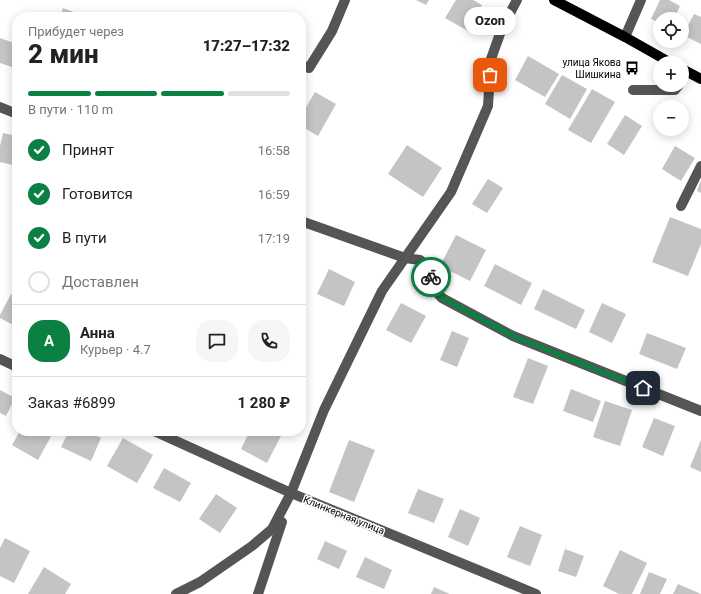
<!DOCTYPE html>
<html lang="ru">
<head>
<meta charset="utf-8">
<style>
  body { margin:0; font-family:Roboto,sans-serif; background:#f6f6f6; color:#222; height:100vh; display:flex; flex-direction:column; font-size:15px; white-space:nowrap }
  * { box-sizing:border-box; margin:0 }
  p { font-size:13px; color:#767676 }
  .icon { flex:none; width:22px; height:22px; fill:none; stroke:currentColor; stroke-width:2; stroke-linecap:round; stroke-linejoin:round }
  .map { position:relative; flex:1; overflow:hidden }
  .sheet { position:absolute; left:12px; top:12px; width:294px; height:424px; display:flex; flex-direction:column; background:#fff; border-radius:16px; box-shadow:0 2px 10px #0003 }
  .sheet>* { flex:none }
  .fabs { position:absolute; left:653px; top:12px; display:grid; gap:8px }
  .fabs a { display:grid; place-items:center; width:36px; height:36px; border-radius:50%; background:#fff; box-shadow:0 2px 10px #0003; font-size:20px }
  .pin { position:absolute; display:grid; place-items:center; width:34px; height:34px; color:#fff; margin:-17px; border-radius:8px; box-shadow:0 2px 6px #0006 }
  .courier { position:absolute; display:grid; place-items:center; width:40px; height:40px; margin:-20px; border:3px solid #0b8043; border-radius:50%; background:#fff; color:#222; box-shadow:0 1px 5px #0007 }
  .bubble { position:absolute; height:28px; border-radius:14px; background:#fff; box-shadow:0 2px 10px #0003; font-size:13px; font-weight:800; line-height:28px; text-align:center }
  .headline em { font-style:normal; font-weight:800 }
  .headline div { display:flex; flex-direction:column-reverse }
  .headline { display:flex; align-items:center; justify-content:space-between; height:68px; padding:0 16px }
  h1 { font-size:26px; font-weight:800; line-height:30px }
  .bar { display:grid; grid-template-columns:repeat(4,1fr); gap:6px 4px; align-content:center; height:48px; padding:0 16px }
  .bar i { height:5px; border-radius:3px; background:#e0e0e0 }
  .bar .current { background:#0b8043 }
  .bar p { grid-column:span 4 }
  .line { display:flex; align-items:center; gap:10px; padding:0 16px; border-top:1px solid #e0e0e0 }
  .line div { flex:1 }
  .round { display:grid; place-items:center; flex:none; width:42px; height:42px; border-radius:16px; background:#f6f6f6 }
  ol { padding:0 16px; list-style:none }
  li { display:flex; align-items:center; gap:12px; height:44px }
  li p { margin-inline-start:auto }
  li .icon { padding:4px; border-radius:50%; background:#0b8043; color:#fff; stroke-width:4 }
  li:last-child { color:#767676 }
  li i { width:22px; height:22px; border:2px solid #e0e0e0; border-radius:50% }
  .map>svg:first-child { display:block }
  .building { fill:#c4c4c4 }
  .lines { fill:none; stroke-linecap:round; stroke-linejoin:round }
  .minor { stroke:#555; stroke-width:10 }
  .major { stroke:#000; stroke-width:10 }
  .done { stroke:#595959; stroke-width:4; stroke-dasharray:0 7.2 }
  .route { stroke:#0b8043; stroke-width:5 }
  .labels { text-anchor:middle; dominant-baseline:central; stroke-width:3; stroke-linejoin:round; paint-order:stroke }
  .poi-label { font-size:10px; fill:#000; stroke:#fff; text-anchor:end }
  .street-label { font-size:10px; fill:#000; stroke:#fff }
</style>
</head>
<body>
<div class="map">
<svg width="701" height="594" viewBox="0 0 701 594">
  <rect width="100%" height="100%" fill="#fff"/>
  <g class="building">
    <path d="M416 0H429L426 5Z"/>
    <path d="M456 0H473L482 5 468 31 445 18Z"/>
    <path d="M660 0H669L680 6 674 19H660V23L651 19Z"/>
    <path d="M63 8 79 14 78 17H60Z"/>
    <path d="M694 14 701 17V44L683 35Z"/>
    <path d="M0 38 17 44V61L15 68 0 63Z"/>
    <path d="M528 56 559 74 545 97 515 80Z"/>
    <path d="M562 75 587 89 570 119 545 104Z"/>
    <path d="M592 89 615 102 591 143 568 130Z"/>
    <path d="M315 92 336 104 318 136 301 126V116Z"/>
    <path d="M625 115 642 126 624 155 607 144Z"/>
    <path d="M3 133 17 136V166L0 162V146Z"/>
    <path d="M407 145 442 168 423 197 388 174Z"/>
    <path d="M675 146 695 158 681 181 662 169Z"/>
    <path d="M488 179 503 188 487 213 472 204Z"/>
    <path d="M701 180V193L697 191Z"/>
    <path d="M670 217 701 229V244L688 276 652 262Z"/>
    <path d="M456 235 486 250 470 281 440 266Z"/>
    <path d="M495 264 532 283 521 305 484 286Z"/>
    <path d="M329 269 355 282 344 306 317 294Z"/>
    <path d="M543 289 585 310 576 329 534 309Z"/>
    <path d="M11 294 17 298V327L0 318V315Z"/>
    <path d="M401 303 426 316 411 343 386 330Z"/>
    <path d="M602 303 626 314 612 343 589 332Z"/>
    <path d="M452 331 469 338 457 367 440 360Z"/>
    <path d="M647 333 686 348 677 369 639 354Z"/>
    <path d="M528 358 548 366 533 404 513 397Z"/>
    <path d="M571 389 601 401 593 422 563 411Z"/>
    <path d="M0 390 15 398 6 416 0 413Z"/>
    <path d="M605 401 632 410 620 446 593 437Z"/>
    <path d="M654 418 675 426 663 456 642 447Z"/>
    <path d="M20 431H54L38 460 12 445Z"/>
    <path d="M69 431H86L101 438 91 461 61 447Z"/>
    <path d="M250 431 283 432 267 463 241 449Z"/>
    <path d="M123 438 153 455 137 483 107 466Z"/>
    <path d="M349 440 375 450 354 502 329 492Z"/>
    <path d="M701 440V472L690 467Z"/>
    <path d="M164 468 191 483 180 502 153 488Z"/>
    <path d="M418 489 444 499 434 523 408 513Z"/>
    <path d="M216 494 237 508 220 533 199 519Z"/>
    <path d="M460 509 480 518 468 546 448 537Z"/>
    <path d="M520 526 542 535 530 566 507 557Z"/>
    <path d="M5 538 30 551 14 583 0 576V548Z"/>
    <path d="M325 541 347 551 339 569 317 559Z"/>
    <path d="M565 549 584 556 576 577 558 571Z"/>
    <path d="M620 550 647 563 632 594H619L603 586Z"/>
    <path d="M365 557 392 570 384 589 356 577Z"/>
    <path d="M44 567 71 584 65 594H28Z"/>
    <path d="M649 572 667 579 660 594H640Z"/>
    <path d="M678 584 701 594H673Z"/>
    <path d="M434 587 450 594H431Z"/>
  </g>
  <g class="lines">
    <g class="minor">
      <path d="M625 37 641 0"/>
      <path d="M301 65 309 68 332 31 345 0"/>
      <path d="M633 90H675L679 85"/>
      <path d="M0 107 17 114"/>
      <path d="M681 206 701 166"/>
      <path d="M301 221 405 258 420 260 430 267 431 286 442 298 513 336 701 411"/>
      <path d="M0 359 17 367"/>
      <path d="M154 431 291 493 536 594"/>
      <path d="M176 594 200 582 252 546 272 529 291 493 324 410 382 291 451 192 488 106 491 59 502 28 517 0"/>
      <path d="M258 594 282 522"/>
    </g>
    <g class="major">
      <path d="M554 0 625 37 671 63"/>
      <path d="M682 69 701 79"/>
    </g>
  </g>
  <g class="lines">
    <path class="done" d="M431 277 430 267 420 260 405 258 451 192 488 106 490 75"/>
    <path class="route" d="M431 277V286L442 298 513 336 643 388"/>
  </g>
  <defs>
    <g id="bus-bare" transform="scale(1.08)"><path d="M-5-6H5V4H4V6H2V4H-2V6H-4V4H-5ZM-3.5-4V0h7V-4ZM-3.5 1.2v1.5H-2V1.2ZM2 1.2v1.5H3.5V1.2Z" fill="#000" stroke="#fff" stroke-width="2.5" paint-order="stroke"/></g>
  </defs>
  <g fill-rule="evenodd">
    <use href="#bus-bare" x="632" y="68"/>
  </g>
  <g class="labels">
    <g class="poi-label">
      <text x="621" y="62">улица Якова<tspan x="621" dy="12">Шишкина</tspan></text>
    </g>
    <g class="street-label">
      <text transform="translate(344 515) rotate(22)">Клинкерная улица</text>
    </g>
  </g>
</svg>
<div class="fabs">
<a><svg class="icon" aria-label="locate" viewBox="0 0 24 24"><circle cx="12" cy="12" r="6"/><path d="M12 2v4M12 18v4M2 12h4M18 12h4"/></svg></a>
<a>+</a>
<a>−</a>
</div>
<div class="pin" style="left:490px;top:75px;background:#ea580c"><svg class="icon" aria-label="bag" viewBox="0 0 24 24"><path d="M5 8h14l-1 12H6zM9 8a3 3 0 0 1 6 0"/></svg></div>
<div class="pin" style="left:643px;top:388px;background:#1f2937"><svg class="icon" aria-label="home" viewBox="0 0 24 24"><path d="M3 11l9-7 9 7M6 9v11h12V9"/></svg></div>
<div class="courier" style="left:431px;top:277px"><svg class="icon" aria-label="bike" viewBox="0 0 24 24"><circle cx="6" cy="16" r="4"/><circle cx="18" cy="16" r="4"/><path d="M6 16l4-8h5l3 8M10 8l3 8H6M13 5h3"/></svg></div>
<div class="bubble" style="left:464px;top:7px;width:52px">Ozon</div>
<section class="sheet">
<div class="headline"><div><h1>2 мин</h1><p>Прибудет через</p></div><em>17:27–17:32</em></div>
<div class="bar"><i class="current"></i><i class="current"></i><i class="current"></i><i></i><p>В пути · 110 m</p></div>
<ol>
<li><svg class="icon" aria-label="check" viewBox="0 0 24 24"><path d="M5 12l5 5 9-10"/></svg>Принят<p>16:58</p></li>
<li><svg class="icon" aria-label="check" viewBox="0 0 24 24"><path d="M5 12l5 5 9-10"/></svg>Готовится<p>16:59</p></li>
<li><svg class="icon" aria-label="check" viewBox="0 0 24 24"><path d="M5 12l5 5 9-10"/></svg>В пути<p>17:19</p></li>
<li><i></i>Доставлен</li>
</ol>
<div class="line" style="height:72px"><b class="round" style="background:#0b8043;color:#fff">А</b><div><b>Анна</b><p>Курьер · 4.7</p></div><a class="round"><svg class="icon" aria-label="chat" viewBox="0 0 24 24"><path d="M4 5h16v11H9l-5 4z"/></svg></a><a class="round"><svg class="icon" aria-label="phone" viewBox="0 0 24 24"><path d="M5 4h4l2 5-3 2q2 4 5 5l2-3 5 2v4C11 20 4 13 5 4z"/></svg></a></div>
<div class="line" style="height:52px"><div>Заказ #6899</div><b>1 280 ₽</b></div>
</section>
</div>
</body>
</html>
